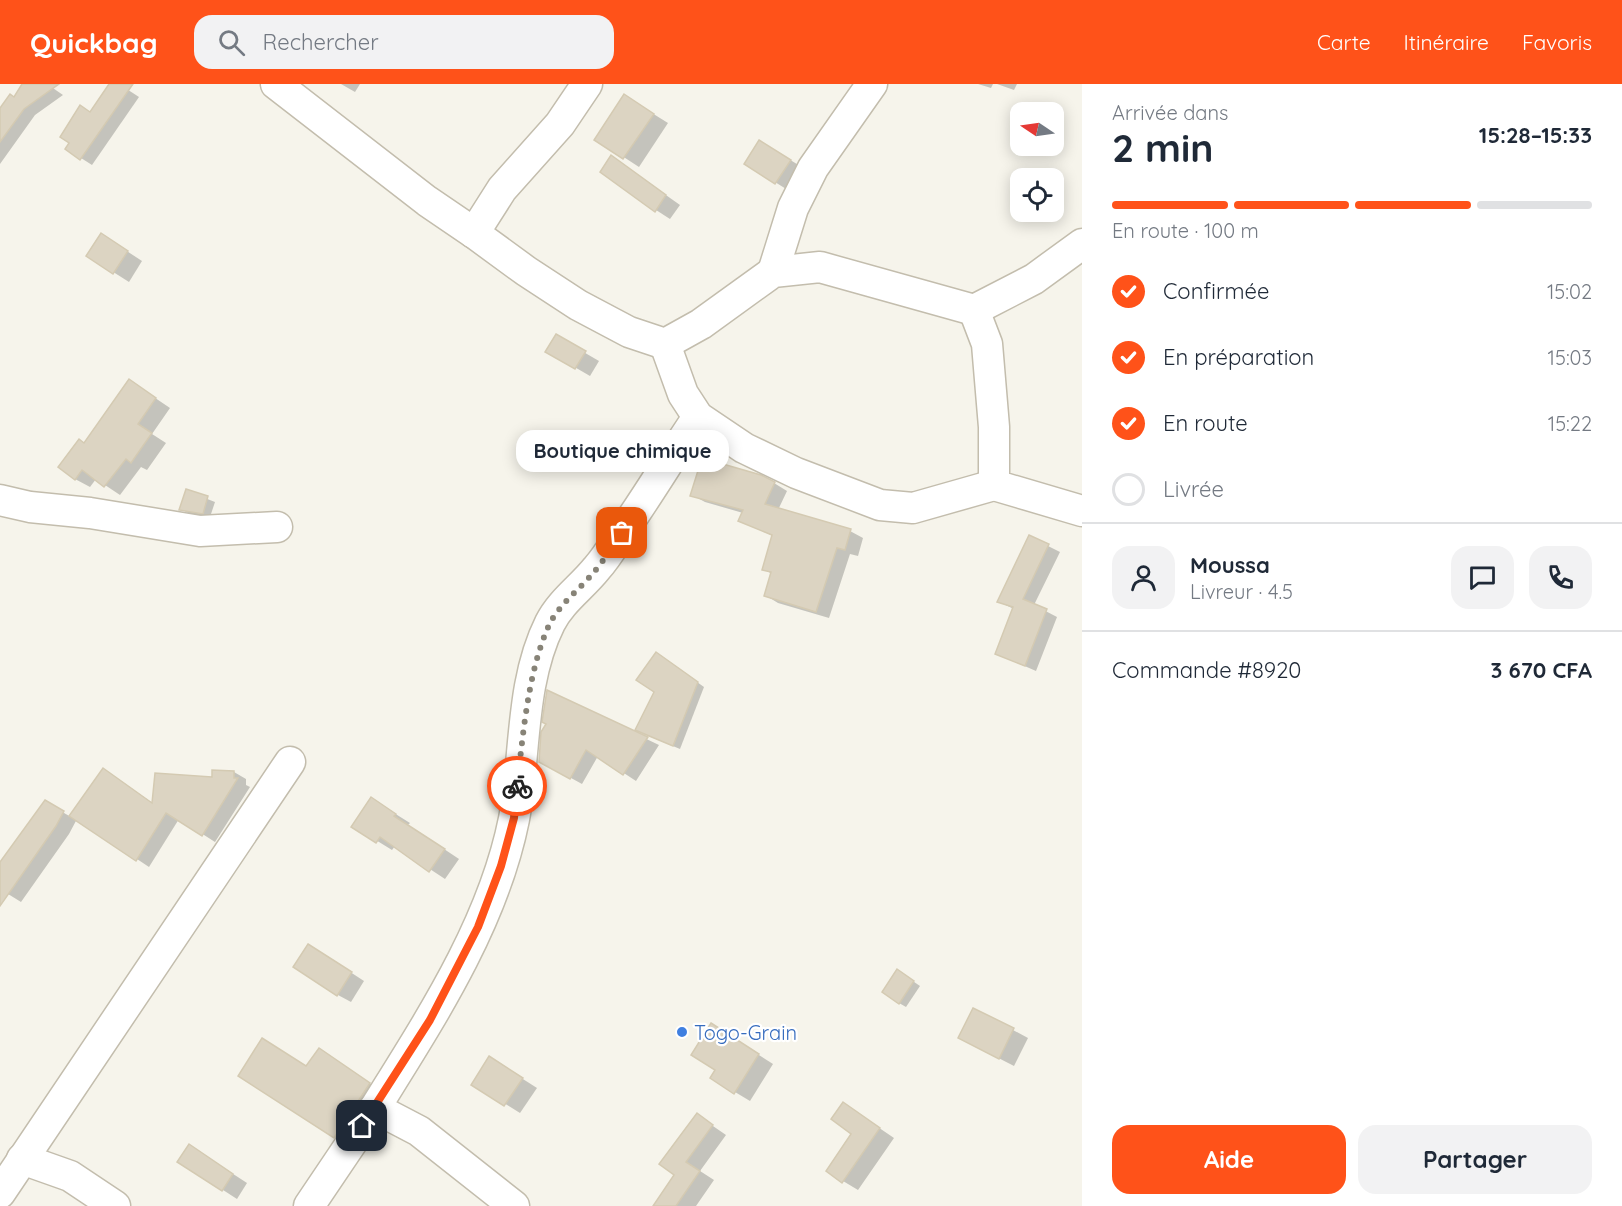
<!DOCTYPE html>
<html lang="fr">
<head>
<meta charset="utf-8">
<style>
  body { margin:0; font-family:Quicksand,sans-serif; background:#f2f2f3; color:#1f2937; height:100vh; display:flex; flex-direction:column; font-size:22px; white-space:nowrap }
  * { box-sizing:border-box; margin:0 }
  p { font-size:20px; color:#747a83 }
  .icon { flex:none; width:33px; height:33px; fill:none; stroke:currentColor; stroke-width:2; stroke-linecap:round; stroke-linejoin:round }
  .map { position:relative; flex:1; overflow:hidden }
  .sheet { display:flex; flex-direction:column; background:#fff; width:540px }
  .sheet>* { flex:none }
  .needle { width:39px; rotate:283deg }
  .fabs { position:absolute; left:1010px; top:18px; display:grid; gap:12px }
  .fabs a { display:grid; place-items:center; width:54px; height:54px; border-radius:12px; background:#fff; box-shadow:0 3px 15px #0003; font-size:30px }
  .pin { position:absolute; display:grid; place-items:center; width:51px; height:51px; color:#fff; margin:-26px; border-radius:12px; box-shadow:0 3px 9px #0006 }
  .courier { position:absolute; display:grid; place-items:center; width:60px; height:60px; margin:-30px; border:4px solid #ff5219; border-radius:50%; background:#fff; color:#222; box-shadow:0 2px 8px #0007 }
  .bubble { position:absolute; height:42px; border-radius:18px; background:#fff; box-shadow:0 3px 15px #0003; font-size:20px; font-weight:700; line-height:42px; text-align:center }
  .headline em { font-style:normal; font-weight:700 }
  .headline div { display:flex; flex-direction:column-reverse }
  .headline { display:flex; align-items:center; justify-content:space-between; height:102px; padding:0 30px }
  h1 { font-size:39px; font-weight:700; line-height:45px }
  .bar { display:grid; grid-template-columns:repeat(4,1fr); gap:9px 6px; align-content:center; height:72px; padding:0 30px }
  .bar i { height:8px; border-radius:4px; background:#e0e1e3 }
  .bar .selected { background:#ff5219 }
  .bar p { grid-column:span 4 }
  .line { display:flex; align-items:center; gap:15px; padding:0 30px; border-top:2px solid #e0e1e3 }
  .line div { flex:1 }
  .round { display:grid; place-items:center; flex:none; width:63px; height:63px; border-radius:18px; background:#f2f2f3 }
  ol { padding:0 30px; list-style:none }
  li { display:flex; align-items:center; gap:18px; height:66px }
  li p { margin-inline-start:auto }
  li .icon { padding:6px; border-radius:50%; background:#ff5219; color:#fff; stroke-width:4 }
  li:last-child { color:#747a83 }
  li i { width:33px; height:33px; border:3px solid #e0e1e3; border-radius:50% }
  .action { display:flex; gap:12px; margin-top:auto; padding:12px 30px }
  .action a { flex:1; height:69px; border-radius:18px; background:#ff5219; color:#fff; font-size:24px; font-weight:700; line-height:69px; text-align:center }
  .action a+a { background:#f2f2f3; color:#1f2937 }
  header { display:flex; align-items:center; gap:36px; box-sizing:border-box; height:84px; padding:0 30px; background:#ff5219; color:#fff }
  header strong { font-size:28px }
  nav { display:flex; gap:33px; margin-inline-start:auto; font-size:21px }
  .search { width:420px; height:54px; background:#f2f2f3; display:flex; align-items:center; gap:15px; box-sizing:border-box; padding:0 21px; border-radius:18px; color:#747a83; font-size:22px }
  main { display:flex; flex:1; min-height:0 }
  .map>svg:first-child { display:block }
  .shadow { fill:#0003 }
  .building { fill:#dcd4c2; stroke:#d4cab2; stroke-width:1.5 }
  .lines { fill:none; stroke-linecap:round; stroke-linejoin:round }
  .minor-casing { stroke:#c3bdad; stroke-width:33 }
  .minor { stroke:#fff; stroke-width:30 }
  .done { stroke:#878377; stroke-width:6; stroke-dasharray:0 10.8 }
  .route { stroke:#ff5219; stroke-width:8 }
  .shop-dot { fill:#3f7fe0; stroke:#fff; stroke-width:2 }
  .labels { text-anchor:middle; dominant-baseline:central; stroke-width:4.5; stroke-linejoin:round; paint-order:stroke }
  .shop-label { font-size:20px; fill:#366cbe; stroke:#fff; text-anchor:start }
</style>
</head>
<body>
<header>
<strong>Quickbag</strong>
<div class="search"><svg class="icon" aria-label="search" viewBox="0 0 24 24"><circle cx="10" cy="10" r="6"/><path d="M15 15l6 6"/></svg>Rechercher</div>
<nav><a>Carte</a><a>Itinéraire</a><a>Favoris</a></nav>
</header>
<main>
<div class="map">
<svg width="1082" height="1122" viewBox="0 0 1082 1122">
  <rect width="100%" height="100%" fill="#f6f4eb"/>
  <g class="shadow">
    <path d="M24 0H47L63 11 35 31 0 80V27L14 14Z"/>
    <path d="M111 0H119L139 13 92 81 81 74 91 29Z"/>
    <path d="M341 0H360L355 8Z"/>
    <path d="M978 0H993L991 4Z"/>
    <path d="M997 0H1017L1014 6Z"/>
    <path d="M639 21 668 39 639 83 596 55Z"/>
    <path d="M774 66 805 85 791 108 746 80Z"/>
    <path d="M612 73 680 121 670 135 656 126Z"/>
    <path d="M116 160 142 177 129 198 88 172Z"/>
    <path d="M556 252 599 277 590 292 547 267Z"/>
    <path d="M130 297 170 324 152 350 166 359 147 386 141 383 120 411 96 395 90 403 75 395 85 360Z"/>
    <path d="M774 399 787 407 778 426 850 447 863 454 858 472 850 470 829 534 778 519 765 511 772 490 764 485 773 452 740 437 743 429 705 418 692 411Z"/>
    <path d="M187 407 215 418 210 433 188 429 181 425Z"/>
    <path d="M1030 453 1060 468 1034 521 1057 533 1036 587 997 570 1014 525 999 518Z"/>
    <path d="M663 574 704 603 680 665 644 650Z"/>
    <path d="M548 608 659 661 636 697 598 672 582 700 540 677 548 639Z"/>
    <path d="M104 686 154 720 213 694 234 688 246 695V701L250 703 215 758 179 735 149 783 77 735 69 750 21 818 0 805V781L45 718 71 733Z"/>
    <path d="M386 724 410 739 408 741 459 775 445 795 395 762 392 766 353 742Z"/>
    <path d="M321 869 364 897 351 918 338 911Z"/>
    <path d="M904 891 920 902 906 923 899 919Z"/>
    <path d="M1013 946 1028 954 1014 982 975 962Z"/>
    <path d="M726 950 773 980 750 1017 735 1008 717 986Z"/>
    <path d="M334 975 384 1009 349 1061 335 1053 307 983Z"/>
    <path d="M504 983 537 1004 520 1029 473 1000Z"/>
    <path d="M844 1020 894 1054 858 1106 843 1097 853 1050Z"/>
    <path d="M697 1031 726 1051 700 1087 714 1096 696 1122H655L676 1091Z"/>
    <path d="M204 1071 247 1099 237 1115 223 1106Z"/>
  </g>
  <g class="building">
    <path d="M22 0H59L24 25 0 58V24L10 10 14 13Z"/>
    <path d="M109 0H133L80 76 65 65 69 59 60 53 80 21 90 28Z"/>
    <path d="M624 10 654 30 623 75 594 56Z"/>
    <path d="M759 56 791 76 775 100 744 80Z"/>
    <path d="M611 71 666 111 655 128 600 88Z"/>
    <path d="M101 149 128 167 113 190 86 172Z"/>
    <path d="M556 250 586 267 575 285 545 268Z"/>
    <path d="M129 295 156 314 138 340 152 349 131 379 126 375 104 403 82 386 75 396 58 383 79 355 84 359Z"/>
    <path d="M702 374 761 391 775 398 765 420 851 445 845 466 837 464 816 528 764 512 771 488 762 486 772 451 738 437 743 426 690 412Z"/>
    <path d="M186 405 208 412 203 430 179 426Z"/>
    <path d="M1029 451 1049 460 1023 515 1047 525 1025 582 995 570 1013 523 997 518Z"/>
    <path d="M656 568 698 598 673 662 635 646 654 608 636 596Z"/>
    <path d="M547 606 648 653 623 691 586 666 570 695 539 678 541 648 546 640 542 638Z"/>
    <path d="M103 684 152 719 155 689 212 693V686L234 687V694H238L202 752 166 729 136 777 69 732Z"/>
    <path d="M371 713 396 730 394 732 445 765 429 788 380 753 376 759 351 743Z"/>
    <path d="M45 716 64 727 56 742 0 822V778Z"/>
    <path d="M308 860 352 888 337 912 293 883Z"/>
    <path d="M897 885 914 897 899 920 882 908Z"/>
    <path d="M973 924 1014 944 999 975 958 954Z"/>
    <path d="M711 939 759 970 734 1010 710 994 715 986 691 971Z"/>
    <path d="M262 954 306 982 319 964 370 999 334 1054 238 992Z"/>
    <path d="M489 972 523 994 504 1022 471 1001Z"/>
    <path d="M843 1018 880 1044 842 1099 826 1087 851 1050 831 1035Z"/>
    <path d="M697 1029 713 1041 686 1078 700 1087 676 1122H653L674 1091 659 1080Z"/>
    <path d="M189 1060 233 1090 222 1107 177 1078Z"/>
  </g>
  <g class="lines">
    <g class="minor-casing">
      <g id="minor">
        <path d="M276 0 427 117 474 149 526 187 578 221 629 248 665 260 701 240 773 188 820 183 974 226 1034 195 1082 160"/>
        <path d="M474 149 502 105 560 40 587 0"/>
        <path d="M773 188 793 124 813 84 872 0"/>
        <path d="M974 226 987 260 994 343V401L1082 427"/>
        <path d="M665 260 683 310 698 333 744 364 796 389 880 421 913 424 994 401"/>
        <path d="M0 416 30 423 90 429 200 447 277 443"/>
        <path d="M375 1024C431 934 493 840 514 735 526 671 520 599 550 539 561 517 582 503 597 484 607 473 615 459 623 447 649 410 672 371 698 333"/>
        <path d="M22 1075 70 1092 115 1122"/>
        <path d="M0 1109 290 678"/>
        <path d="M309 1122 375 1024 419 1047 514 1122"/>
      </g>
    </g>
    <use href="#minor" class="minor"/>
  </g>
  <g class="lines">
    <path class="done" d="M517 702C523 652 528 585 550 539 562 517 583 503 598 483 607 472 614 460 622 449"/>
    <path class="route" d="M362 1042 430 936 478 843 501 782 514 734 517 702"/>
  </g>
  <circle class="shop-dot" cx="682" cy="948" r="6"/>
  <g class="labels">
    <g class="shop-label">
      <text x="694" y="948">Togo-Grain</text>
    </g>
  </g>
</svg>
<div class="fabs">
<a><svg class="needle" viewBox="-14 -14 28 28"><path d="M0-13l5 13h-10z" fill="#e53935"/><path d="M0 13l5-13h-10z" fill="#747a83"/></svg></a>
<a><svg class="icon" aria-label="locate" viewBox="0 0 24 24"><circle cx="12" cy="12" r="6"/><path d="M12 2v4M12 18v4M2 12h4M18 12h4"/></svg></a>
</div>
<div class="pin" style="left:622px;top:449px;background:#ea580c"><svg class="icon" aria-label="bag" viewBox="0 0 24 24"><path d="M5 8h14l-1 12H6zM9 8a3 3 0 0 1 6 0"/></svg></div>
<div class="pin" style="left:362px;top:1042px;background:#1f2937"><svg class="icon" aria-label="home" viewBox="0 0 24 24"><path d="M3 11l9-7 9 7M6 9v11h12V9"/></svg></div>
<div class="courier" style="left:517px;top:702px"><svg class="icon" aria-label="bike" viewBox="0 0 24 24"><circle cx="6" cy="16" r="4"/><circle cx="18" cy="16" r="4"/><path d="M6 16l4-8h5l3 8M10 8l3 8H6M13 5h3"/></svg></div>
<div class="bubble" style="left:516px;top:346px;width:213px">Boutique chimique</div>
</div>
<section class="sheet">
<div class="headline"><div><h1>2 min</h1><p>Arrivée dans</p></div><em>15:28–15:33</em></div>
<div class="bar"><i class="selected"></i><i class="selected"></i><i class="selected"></i><i></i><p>En route · 100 m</p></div>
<ol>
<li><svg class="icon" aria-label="check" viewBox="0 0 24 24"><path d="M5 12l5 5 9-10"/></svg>Confirmée<p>15:02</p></li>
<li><svg class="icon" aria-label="check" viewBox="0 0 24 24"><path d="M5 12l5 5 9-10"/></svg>En préparation<p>15:03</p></li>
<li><svg class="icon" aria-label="check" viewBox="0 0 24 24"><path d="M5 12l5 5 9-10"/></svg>En route<p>15:22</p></li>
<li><i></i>Livrée</li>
</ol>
<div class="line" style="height:108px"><a class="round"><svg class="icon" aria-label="person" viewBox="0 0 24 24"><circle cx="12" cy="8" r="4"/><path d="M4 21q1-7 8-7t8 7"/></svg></a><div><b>Moussa</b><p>Livreur · 4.5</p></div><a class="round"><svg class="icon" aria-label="chat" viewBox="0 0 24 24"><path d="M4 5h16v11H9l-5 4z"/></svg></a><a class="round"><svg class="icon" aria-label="phone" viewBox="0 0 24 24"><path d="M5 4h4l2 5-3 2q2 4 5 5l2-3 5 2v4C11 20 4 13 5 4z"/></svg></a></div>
<div class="line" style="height:78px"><div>Commande #8920</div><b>3 670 CFA</b></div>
<div class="action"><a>Aide</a><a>Partager</a></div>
</section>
</main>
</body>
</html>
